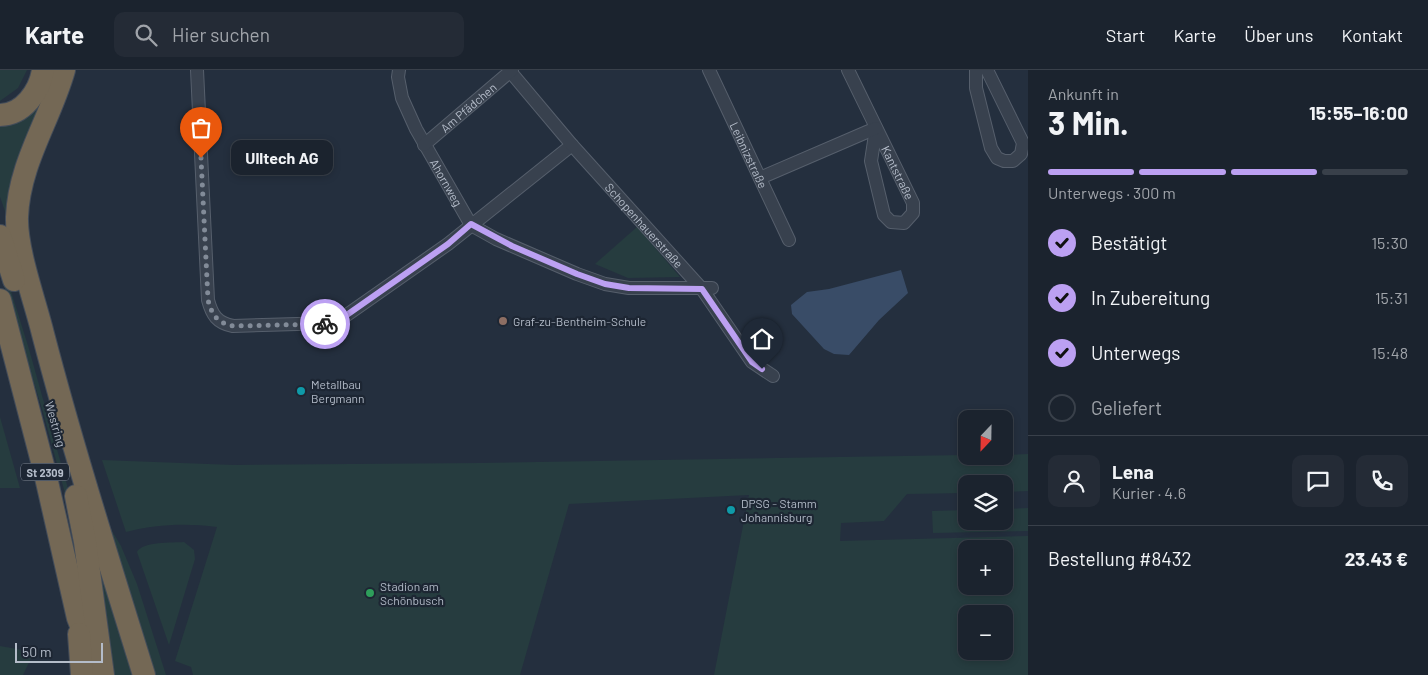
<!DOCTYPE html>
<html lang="de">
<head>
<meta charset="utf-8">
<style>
  body { margin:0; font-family:Barlow,sans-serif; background:#242b36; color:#f1f3f6; height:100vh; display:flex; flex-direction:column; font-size:19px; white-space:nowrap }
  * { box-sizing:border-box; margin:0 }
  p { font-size:16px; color:#a0a4aa }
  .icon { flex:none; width:28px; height:28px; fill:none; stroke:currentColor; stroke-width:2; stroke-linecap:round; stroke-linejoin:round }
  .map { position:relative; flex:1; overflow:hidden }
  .side { display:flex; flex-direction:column; background:#1b232e; width:400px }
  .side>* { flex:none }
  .needle { width:32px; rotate:202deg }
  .fabs { position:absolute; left:958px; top:340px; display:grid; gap:10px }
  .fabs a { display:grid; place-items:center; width:55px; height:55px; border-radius:10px; background:#1b232e; box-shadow:0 2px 8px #0003,0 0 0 1px #39404a; font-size:25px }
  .scale { position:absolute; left:15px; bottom:12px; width:88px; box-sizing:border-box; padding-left:5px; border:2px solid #b4bcc9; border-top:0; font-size:14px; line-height:18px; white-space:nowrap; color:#b4bcc9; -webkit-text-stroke:4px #1d2633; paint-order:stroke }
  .pin { position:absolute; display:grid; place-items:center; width:42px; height:42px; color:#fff; margin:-51px -21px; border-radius:50% 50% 50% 0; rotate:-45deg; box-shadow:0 0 5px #0007 }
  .pin .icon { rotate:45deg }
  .courier { position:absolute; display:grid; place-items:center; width:50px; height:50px; margin:-25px; border:4px solid #bca0f2; border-radius:50%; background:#fff; color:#222; box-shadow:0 1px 6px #0007 }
  .bubble { position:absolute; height:35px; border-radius:10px; background:#1b232e; box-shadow:0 2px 8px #0003,0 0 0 1px #39404a; font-size:16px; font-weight:700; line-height:35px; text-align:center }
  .headline em { font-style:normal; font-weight:700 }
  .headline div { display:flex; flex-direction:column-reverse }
  .headline { display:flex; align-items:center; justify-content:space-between; height:85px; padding:0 20px }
  h1 { font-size:32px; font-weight:700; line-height:38px }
  .bar { display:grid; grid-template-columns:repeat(4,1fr); gap:8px 5px; align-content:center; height:60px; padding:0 20px }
  .bar i { height:6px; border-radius:4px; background:#39404a }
  .bar .selected { background:#bca0f2 }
  .bar p { grid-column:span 4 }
  .line { display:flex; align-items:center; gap:12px; padding:0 20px; border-top:1px solid #39404a }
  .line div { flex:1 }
  .round { display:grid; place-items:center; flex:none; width:52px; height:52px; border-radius:10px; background:#242b36 }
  ol { padding:0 20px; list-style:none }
  li { display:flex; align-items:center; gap:15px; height:55px }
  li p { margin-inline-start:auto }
  li .icon { padding:5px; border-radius:50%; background:#bca0f2; color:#111; stroke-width:4 }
  li:last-child { color:#a0a4aa }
  li i { width:28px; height:28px; border:2px solid #39404a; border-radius:50% }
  header { display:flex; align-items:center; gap:30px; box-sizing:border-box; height:70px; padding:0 25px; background:#1b232e; border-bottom:1px solid #39404a }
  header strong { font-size:24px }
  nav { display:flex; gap:28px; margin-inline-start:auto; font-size:18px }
  .search { width:350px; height:45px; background:#242b36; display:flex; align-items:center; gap:12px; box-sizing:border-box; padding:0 18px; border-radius:10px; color:#a0a4aa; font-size:19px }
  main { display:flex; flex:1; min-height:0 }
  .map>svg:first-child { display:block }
  .green { fill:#263c3f; fill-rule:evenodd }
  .water { fill:#394c67 }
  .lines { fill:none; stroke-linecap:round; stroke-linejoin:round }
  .street-casing { stroke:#565f6c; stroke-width:14 }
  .highway-casing { stroke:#434c59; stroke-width:24 }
  .street { stroke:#38414e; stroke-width:12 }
  .highway { stroke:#746855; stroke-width:22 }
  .done { stroke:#828b98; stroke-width:5; stroke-dasharray:0 9 }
  .route { stroke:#bca0f2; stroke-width:6 }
  .education-dot { fill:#8d6e63; stroke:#1d2633; stroke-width:2 }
  .culture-dot { fill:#0f9aa8; stroke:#1d2633; stroke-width:2 }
  .leisure-dot { fill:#2e9e5b; stroke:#1d2633; stroke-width:2 }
  .labels { text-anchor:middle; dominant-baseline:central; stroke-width:4.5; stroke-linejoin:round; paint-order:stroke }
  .shield { fill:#1d2633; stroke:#878f9c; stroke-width:1 }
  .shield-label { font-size:11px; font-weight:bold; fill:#b4bcc9 }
  .street-label { font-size:12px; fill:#b4bcc9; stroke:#1d2633 }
  .poi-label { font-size:12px; fill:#b4bcc9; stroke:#1d2633; text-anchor:start }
</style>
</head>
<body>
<header>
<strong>Karte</strong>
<div class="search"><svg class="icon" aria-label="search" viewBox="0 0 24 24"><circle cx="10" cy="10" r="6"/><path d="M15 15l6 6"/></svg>Hier suchen</div>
<nav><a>Start</a><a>Karte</a><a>Über uns</a><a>Kontakt</a></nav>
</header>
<main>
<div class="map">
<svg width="1028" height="605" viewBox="0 0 1028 605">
  <rect width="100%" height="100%" fill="#242f3e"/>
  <g class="green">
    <path d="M0 0H27L18 18 0 31Z"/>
    <path d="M43 25 6 144 0 127V53Z"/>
    <path d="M28 153 36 209 95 412 112 461 121 476 137 514 166 605H153L35 223Z"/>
    <path d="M637 157 680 207 628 208 595 194Z"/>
    <path d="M0 186 29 279 72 433 96 566 71 474 76 464 43 342 0 203Z"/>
    <path d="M0 347 20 418H0Z"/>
    <path d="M1028 384V421L1004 422V414H966V423L907 424 884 451 841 453 840 471 1028 466V605H714L749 425 569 434 520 605H193L191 597 175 591 217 457C187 453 156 454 126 462L102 390 234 395 481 393 966 385 1004 386V385ZM966 479H1004V516H966ZM966 544H1004V581H966Z"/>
    <path d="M1028 438V461L933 463 932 441 966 440V451H1004V439Z"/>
    <path d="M96 472 137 605H112Z"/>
    <path d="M184 472 194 480 195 489 169 575 137 482C143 471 172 473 184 472Z"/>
    <path d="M0 576 34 582 23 605H0Z"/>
  </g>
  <path class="water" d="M901 200 908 223 879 250 849 285 834 284 824 279 792 244 791 235 807 222 829 219Z"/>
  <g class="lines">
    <g class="street-casing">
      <g id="street">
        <path d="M197 0 208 230C212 245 217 253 233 256L332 253 341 249 448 174 572 75"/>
        <path id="s1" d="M399 0 398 7 402 28 416 59 471 155 496 169 577 204 605 214 629 218H712"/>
        <path id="s2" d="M509 0 572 75 702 219 752 292 773 306"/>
        <path id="s3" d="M709 0 789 170"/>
        <path id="s4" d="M848 0 913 133V143L904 153 891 152 884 145 871 91 876 58"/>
        <path d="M976 0V18L991 78 997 88 1004 91H1013L1021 84 1023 73 987 0"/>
        <path id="s5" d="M424 75 512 0"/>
        <path d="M760 108 876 58"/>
      </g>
    </g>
    <g class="highway-casing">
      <g id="highway">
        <path d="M64 0C50 50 19 93 17 147 16 180 35 231 43 264 73 379 109 492 144 605"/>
        <path d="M0 45C23 45 40 21 43 0"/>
        <path d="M0 166 14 210"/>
        <path d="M0 230 45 403 78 548 92 584"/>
        <path d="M76 426 85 472 103 605"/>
        <path d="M79 564 82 605"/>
      </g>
    </g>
    <use href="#street" class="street"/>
    <use href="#highway" class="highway"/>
  </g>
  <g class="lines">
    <path class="done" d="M201 88 208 230C212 245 217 253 233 256L325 254"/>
    <path class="route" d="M325 254H332L341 249 448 174 471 154 512 176 577 204 605 214 629 218 702 219 752 292 762 299"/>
  </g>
  <circle class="education-dot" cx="503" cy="251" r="5"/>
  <g class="culture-dot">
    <circle cx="301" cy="321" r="5"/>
    <circle cx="731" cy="440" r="5"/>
  </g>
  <circle class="leisure-dot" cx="370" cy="523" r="5"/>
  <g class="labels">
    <rect class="shield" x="21" y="393.5" width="48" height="17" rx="4"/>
    <g class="shield-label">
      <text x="45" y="402">St 2309</text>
    </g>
    <g class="street-label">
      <text stroke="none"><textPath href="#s5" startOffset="58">Am Pfädchen</textPath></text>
      <text stroke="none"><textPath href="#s3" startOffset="94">Leibnizstraße</textPath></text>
      <text stroke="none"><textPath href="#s4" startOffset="114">Kantstraße</textPath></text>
      <text stroke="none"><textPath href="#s1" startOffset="124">Ahornweg</textPath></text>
      <text stroke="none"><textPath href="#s2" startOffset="206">Schopenhauerstraße</textPath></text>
      <text transform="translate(56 354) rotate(74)">Westring</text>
    </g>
    <g class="poi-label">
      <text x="513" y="251">Graf-zu-Bentheim-Schule</text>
      <text x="311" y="314">Metallbau<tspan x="311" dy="14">Bergmann</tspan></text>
      <text x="741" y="433">DPSG - Stamm<tspan x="741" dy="14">Johannisburg</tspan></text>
      <text x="380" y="516">Stadion am<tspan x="380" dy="14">Schönbusch</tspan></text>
    </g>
  </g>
</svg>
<div class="fabs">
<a><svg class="needle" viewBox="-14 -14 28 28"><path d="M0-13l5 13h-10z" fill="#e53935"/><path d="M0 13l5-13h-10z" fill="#a0a4aa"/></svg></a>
<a><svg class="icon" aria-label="layers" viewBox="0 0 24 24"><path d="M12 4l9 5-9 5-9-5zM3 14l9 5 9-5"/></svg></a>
<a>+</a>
<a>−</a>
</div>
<div class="scale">50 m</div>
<div class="pin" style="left:201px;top:88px;background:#ea580c"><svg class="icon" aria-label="bag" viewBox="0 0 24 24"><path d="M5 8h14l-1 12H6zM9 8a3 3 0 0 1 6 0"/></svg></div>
<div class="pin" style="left:762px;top:299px;background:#1f2937"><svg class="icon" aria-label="home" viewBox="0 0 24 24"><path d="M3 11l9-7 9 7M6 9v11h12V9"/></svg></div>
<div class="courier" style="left:325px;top:254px"><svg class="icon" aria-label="bike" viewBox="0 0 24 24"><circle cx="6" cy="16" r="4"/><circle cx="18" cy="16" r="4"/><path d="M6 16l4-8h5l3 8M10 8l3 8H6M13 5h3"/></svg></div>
<div class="bubble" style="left:231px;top:70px;width:102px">Ulltech AG</div>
</div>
<section class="side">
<div class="headline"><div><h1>3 Min.</h1><p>Ankunft in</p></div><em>15:55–16:00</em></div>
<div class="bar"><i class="selected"></i><i class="selected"></i><i class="selected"></i><i></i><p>Unterwegs · 300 m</p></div>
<ol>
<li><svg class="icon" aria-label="check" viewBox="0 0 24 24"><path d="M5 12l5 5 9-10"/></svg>Bestätigt<p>15:30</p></li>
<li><svg class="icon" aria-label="check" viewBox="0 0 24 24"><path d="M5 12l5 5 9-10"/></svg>In Zubereitung<p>15:31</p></li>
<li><svg class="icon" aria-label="check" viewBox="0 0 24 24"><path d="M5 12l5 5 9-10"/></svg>Unterwegs<p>15:48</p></li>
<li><i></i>Geliefert</li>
</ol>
<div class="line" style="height:90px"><a class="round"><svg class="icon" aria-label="person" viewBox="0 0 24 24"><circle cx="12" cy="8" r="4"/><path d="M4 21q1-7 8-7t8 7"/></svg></a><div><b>Lena</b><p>Kurier · 4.6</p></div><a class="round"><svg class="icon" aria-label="chat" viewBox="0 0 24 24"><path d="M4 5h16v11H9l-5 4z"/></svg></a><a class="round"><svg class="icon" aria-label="phone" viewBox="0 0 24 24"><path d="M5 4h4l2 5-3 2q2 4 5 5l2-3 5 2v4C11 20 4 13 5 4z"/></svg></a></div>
<div class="line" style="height:65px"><div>Bestellung #8432</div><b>23.43 €</b></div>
</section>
</main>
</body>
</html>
